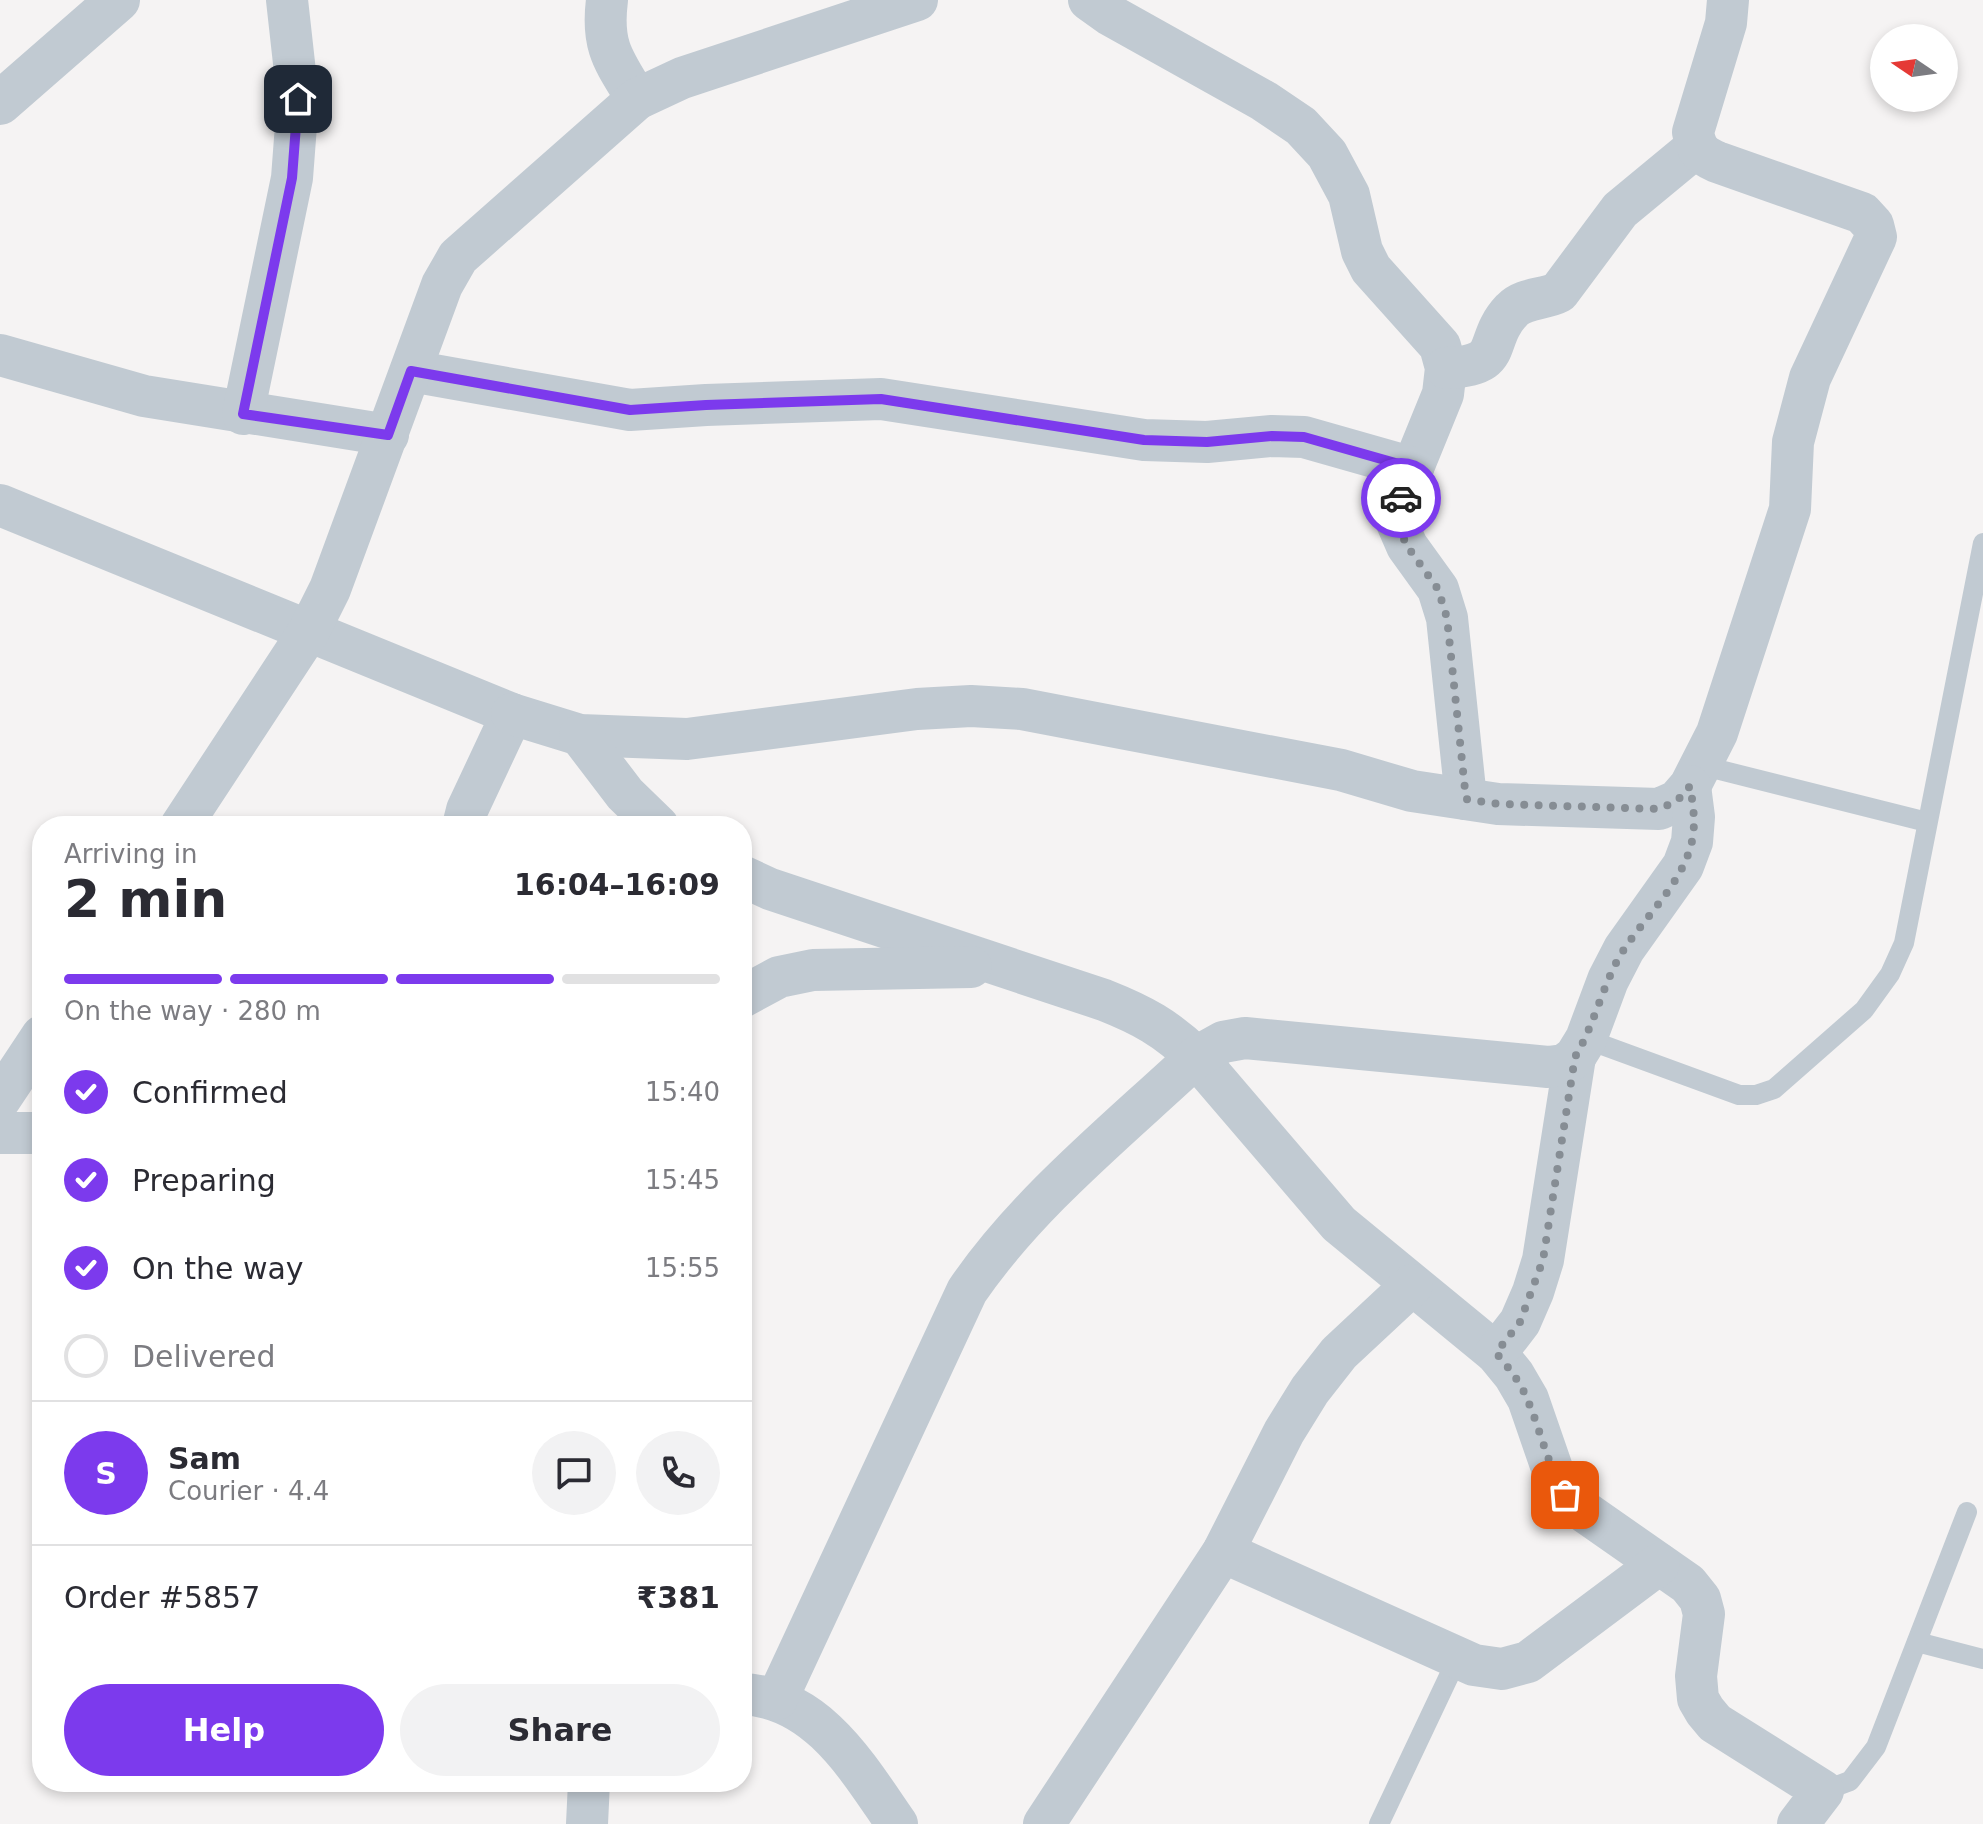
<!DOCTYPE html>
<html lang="en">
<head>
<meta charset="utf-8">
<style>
  body { margin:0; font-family:"DejaVu Sans",sans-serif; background:#f2f2f3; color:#2b2b33; height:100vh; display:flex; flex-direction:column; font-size:30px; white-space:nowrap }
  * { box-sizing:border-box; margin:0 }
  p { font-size:26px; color:#7c7c81 }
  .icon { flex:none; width:44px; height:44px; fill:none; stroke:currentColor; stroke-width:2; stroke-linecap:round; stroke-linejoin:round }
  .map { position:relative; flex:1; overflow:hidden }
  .sheet { position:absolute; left:32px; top:816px; width:720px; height:976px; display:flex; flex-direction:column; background:#fff; border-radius:32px; box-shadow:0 4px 12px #0003 }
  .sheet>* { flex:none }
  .needle { width:52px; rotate:283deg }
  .buttons { position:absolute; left:1870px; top:24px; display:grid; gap:16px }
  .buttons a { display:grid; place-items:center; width:88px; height:88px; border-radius:50%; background:#fff; box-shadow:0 4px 12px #0003; font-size:40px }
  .pin { position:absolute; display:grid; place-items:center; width:68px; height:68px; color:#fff; margin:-34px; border-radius:16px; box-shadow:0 4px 12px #0006 }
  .courier { position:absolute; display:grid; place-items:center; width:80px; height:80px; margin:-40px; border:6px solid #7c3aed; border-radius:50%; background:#fff; color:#222; box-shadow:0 2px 10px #0007 }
  .summary em { font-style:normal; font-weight:800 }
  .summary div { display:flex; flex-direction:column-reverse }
  .summary { display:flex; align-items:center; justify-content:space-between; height:136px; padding:0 32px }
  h1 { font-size:52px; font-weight:800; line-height:60px }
  .bar { display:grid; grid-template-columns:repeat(4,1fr); gap:12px 8px; align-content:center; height:96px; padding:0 32px }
  .bar i { height:10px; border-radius:6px; background:#e1e1e2 }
  .bar .selected { background:#7c3aed }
  .bar p { grid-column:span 4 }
  .line { display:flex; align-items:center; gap:20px; padding:0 32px; border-top:2px solid #e1e1e2 }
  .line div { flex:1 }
  .round { display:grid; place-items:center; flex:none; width:84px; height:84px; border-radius:42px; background:#f2f2f3 }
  ol { padding:0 32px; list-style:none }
  li { display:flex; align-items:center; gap:24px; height:88px }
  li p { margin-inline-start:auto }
  li .icon { padding:8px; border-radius:50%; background:#7c3aed; color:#fff; stroke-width:4 }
  li:last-child { color:#7c7c81 }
  li i { width:44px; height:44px; border:4px solid #e1e1e2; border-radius:50% }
  .cta { display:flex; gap:16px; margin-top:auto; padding:16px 32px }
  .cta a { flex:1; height:92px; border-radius:48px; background:#7c3aed; color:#fff; font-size:32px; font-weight:800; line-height:92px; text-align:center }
  .cta a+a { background:#f2f2f3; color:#2b2b33 }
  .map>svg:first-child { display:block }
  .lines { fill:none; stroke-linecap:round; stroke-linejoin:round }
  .service { stroke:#c1cad2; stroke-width:20 }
  .minor { stroke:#c1cad2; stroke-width:42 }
  .tertiary { stroke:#c1cad2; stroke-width:44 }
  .done { stroke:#868d94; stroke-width:8; stroke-dasharray:0 14.4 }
  .route { stroke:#7c3aed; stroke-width:10 }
</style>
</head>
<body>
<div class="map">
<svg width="1983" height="1824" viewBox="0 0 1983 1824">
  <rect width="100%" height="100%" fill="#f5f3f3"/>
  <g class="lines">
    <g class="service">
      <path d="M1700 765 1927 822"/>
      <path d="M1586 1039 1739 1095H1756L1774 1089 1864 1010 1890 974 1904 943 1983 543"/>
      <path d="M1917 1642 1983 1659"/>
      <path d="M1823 1791 1850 1781 1876 1747 1967 1512"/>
      <path d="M1379 1824 1458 1657"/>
    </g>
    <g class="minor">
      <path d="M607 0C601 47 614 61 637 99"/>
      <path d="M1089 0 1110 15 1264 101 1301 126 1327 154 1349 195 1362 251 1371 269 1440 346 1446 368 1443 394 1399 502 1397 523 1407 546 1438 589 1447 618 1466 799"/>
      <path d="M0 355 144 396 388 435"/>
      <path d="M1446 368C1508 365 1481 343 1512 310 1525 297 1544 300 1559 292L1620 210 1695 148"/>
      <path d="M411 371 630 410 706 405 881 399 1144 440 1207 442 1272 436 1304 437 1413 468"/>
      <path d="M243 414 292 178 298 99 287 0"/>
      <path d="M0 505 512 714 467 810 463 826"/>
      <path d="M512 714 580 735 687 739 917 709 971 706 1022 709 1341 770 1412 791 1498 804 1659 809 1677 801 1690 786 1717 733 1790 509 1793 442 1810 378 1876 237 1873 225 1862 213 1717 162C1701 155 1696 150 1693 132L1726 23 1728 0"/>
      <path d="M580 735 625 794 658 826"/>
      <path d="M181 826 309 631 330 589 442 285 458 257 637 99 682 78 917 0"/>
      <path d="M742 876 770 889 1104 1000C1142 1015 1166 1028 1196 1057L1339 1224 1496 1353 1514 1375 1528 1399 1555 1477 1565 1495 1582 1510 1688 1584 1700 1599 1704 1614 1696 1676 1698 1699 1705 1711 1715 1723 1823 1791 1798 1824"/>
      <path d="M742 997 779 977 813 970 971 967"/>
      <path d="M0 1099 42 1036"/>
      <path d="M0 1133H42"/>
      <path d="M1496 1353 1520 1322 1533 1292 1543 1260 1575 1057"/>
      <path d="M1223 1552 1474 1665 1502 1669 1528 1662 1659 1564"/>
      <path d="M742 1694C818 1697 858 1768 897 1824"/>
      <path d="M777 1699 967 1291C1027 1203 1118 1130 1196 1057L1223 1042 1245 1038 1548 1067 1564 1065 1575 1057 1586 1039 1608 980 1624 949 1683 866 1692 842 1694 817 1690 786"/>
      <path d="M587 1824 589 1782"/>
      <path d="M1044 1824 1223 1552 1284 1432 1310 1390 1339 1353 1412 1285"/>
    </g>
    <path class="tertiary" d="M0 103 118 0"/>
  </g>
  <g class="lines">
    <path class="done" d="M1401 498 1397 523 1407 546 1438 589 1447 618 1466 799 1498 804 1659 809 1677 801 1690 786C1693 804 1696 823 1692 841 1682 887 1639 921 1617 961 1601 992 1593 1027 1575 1057L1543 1260 1520 1322 1496 1353C1509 1368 1521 1383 1528 1401 1541 1432 1548 1466 1565 1495"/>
    <path class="route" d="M298 99 292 178 243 414 388 435 411 371 630 410 706 405 881 399 1144 440 1207 442 1272 436 1304 437 1413 468 1401 498"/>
  </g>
</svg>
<div class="buttons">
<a><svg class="needle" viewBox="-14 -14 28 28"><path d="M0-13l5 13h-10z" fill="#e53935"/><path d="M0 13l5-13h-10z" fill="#7c7c81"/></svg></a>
</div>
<div class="pin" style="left:1565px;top:1495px;background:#ea580c"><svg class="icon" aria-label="bag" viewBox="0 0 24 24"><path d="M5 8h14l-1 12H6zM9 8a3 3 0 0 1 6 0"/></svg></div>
<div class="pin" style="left:298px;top:99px;background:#1f2937"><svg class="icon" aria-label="home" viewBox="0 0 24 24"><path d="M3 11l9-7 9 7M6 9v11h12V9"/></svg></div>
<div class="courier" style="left:1401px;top:498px"><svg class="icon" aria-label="car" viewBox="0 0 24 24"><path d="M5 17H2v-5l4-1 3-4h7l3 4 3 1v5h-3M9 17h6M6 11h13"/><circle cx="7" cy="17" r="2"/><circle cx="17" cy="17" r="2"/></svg></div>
<section class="sheet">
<div class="summary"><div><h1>2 min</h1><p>Arriving in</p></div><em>16:04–16:09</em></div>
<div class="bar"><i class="selected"></i><i class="selected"></i><i class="selected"></i><i></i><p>On the way · 280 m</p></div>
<ol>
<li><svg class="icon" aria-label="check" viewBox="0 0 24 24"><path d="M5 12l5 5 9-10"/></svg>Confirmed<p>15:40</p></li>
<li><svg class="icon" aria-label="check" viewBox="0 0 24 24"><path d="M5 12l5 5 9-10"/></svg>Preparing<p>15:45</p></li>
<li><svg class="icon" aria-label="check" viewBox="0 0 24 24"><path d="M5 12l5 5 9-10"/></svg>On the way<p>15:55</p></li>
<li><i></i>Delivered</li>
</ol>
<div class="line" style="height:144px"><b class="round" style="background:#7c3aed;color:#fff">S</b><div><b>Sam</b><p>Courier · 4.4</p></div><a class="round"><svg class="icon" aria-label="chat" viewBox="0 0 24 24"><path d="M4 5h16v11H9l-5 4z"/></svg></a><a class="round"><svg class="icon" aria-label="phone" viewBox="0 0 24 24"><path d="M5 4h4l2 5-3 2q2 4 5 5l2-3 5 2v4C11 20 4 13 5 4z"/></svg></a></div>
<div class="line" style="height:104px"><div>Order #5857</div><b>₹381</b></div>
<div class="cta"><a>Help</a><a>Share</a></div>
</section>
</div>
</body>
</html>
